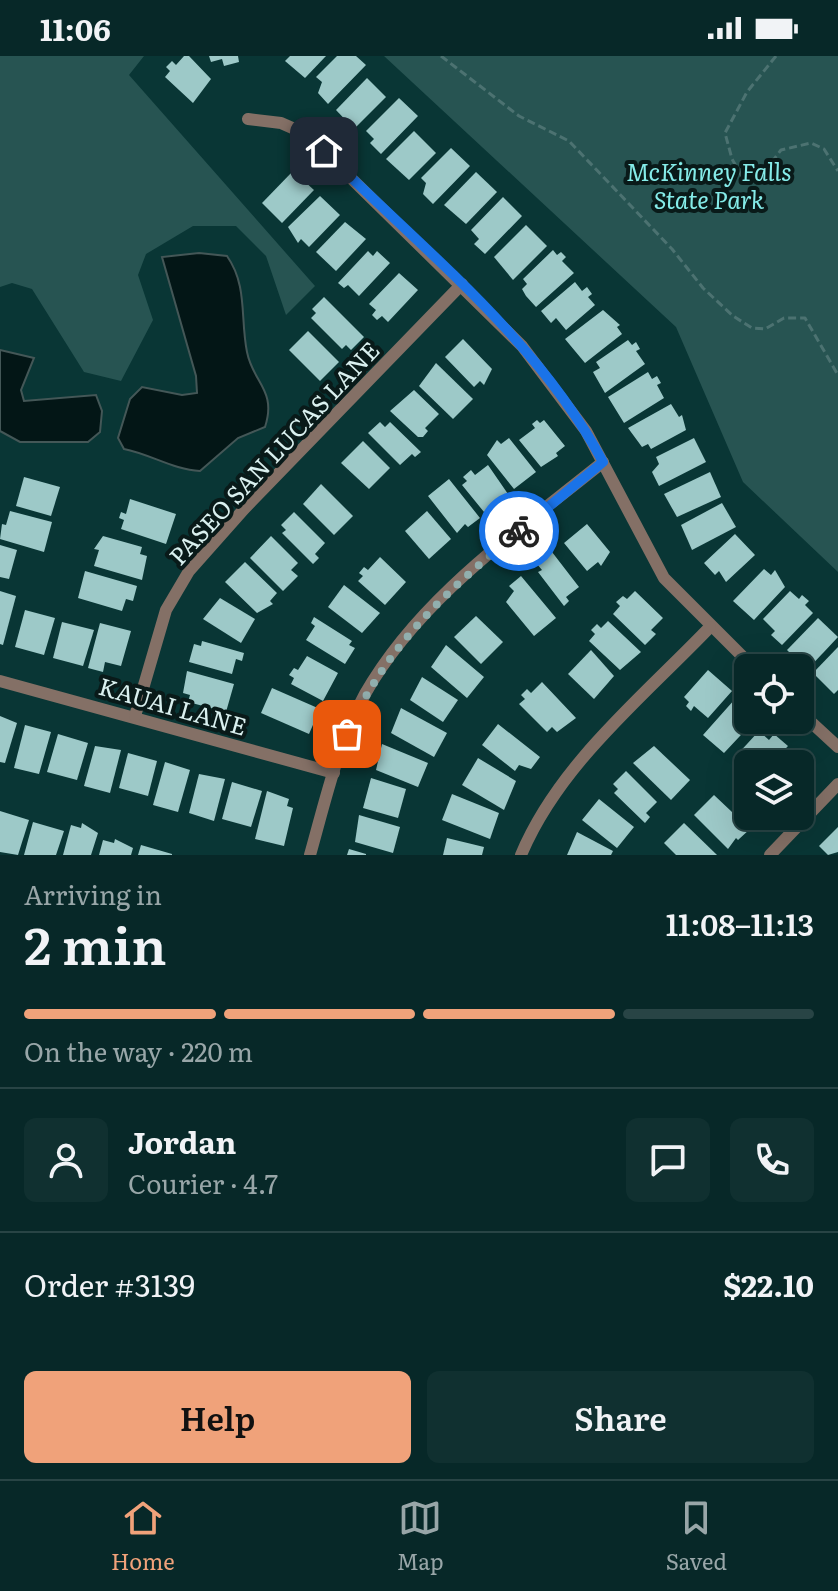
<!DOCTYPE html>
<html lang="en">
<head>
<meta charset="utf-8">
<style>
  body { margin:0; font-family:Literata,serif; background:#103030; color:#f1f3f6; height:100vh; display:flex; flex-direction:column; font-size:30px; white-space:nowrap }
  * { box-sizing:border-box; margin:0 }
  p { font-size:26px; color:#98a6a8 }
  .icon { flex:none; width:44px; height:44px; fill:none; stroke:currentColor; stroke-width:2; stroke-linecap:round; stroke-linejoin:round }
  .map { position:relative; height:799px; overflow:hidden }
  .drawer { display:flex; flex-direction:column; background:#072828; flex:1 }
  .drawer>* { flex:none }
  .buttons { position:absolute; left:734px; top:598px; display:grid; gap:16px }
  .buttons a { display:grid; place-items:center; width:80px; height:80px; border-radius:12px; background:#072828; box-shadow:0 8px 32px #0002,0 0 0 2px #284445; font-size:40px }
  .pin { position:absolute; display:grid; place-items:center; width:68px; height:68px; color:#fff; margin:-34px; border-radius:16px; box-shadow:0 4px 12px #0006 }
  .courier { position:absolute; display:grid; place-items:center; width:80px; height:80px; margin:-40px; border:6px solid #1a73e8; border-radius:50%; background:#fff; color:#222; box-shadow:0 2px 10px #0007 }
  .overview em { font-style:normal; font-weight:600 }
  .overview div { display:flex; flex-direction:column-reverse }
  .overview { display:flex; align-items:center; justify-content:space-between; height:136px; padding:0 24px }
  h1 { font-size:52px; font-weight:600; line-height:60px }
  .bar { display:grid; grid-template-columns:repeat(4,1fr); gap:12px 8px; align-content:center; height:96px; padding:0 24px }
  .bar i { height:10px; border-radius:6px; background:#284445 }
  .bar .selected { background:#f0a27a }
  .bar p { grid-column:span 4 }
  .line { display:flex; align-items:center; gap:20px; padding:0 24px; border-top:2px solid #284445 }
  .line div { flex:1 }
  .round { display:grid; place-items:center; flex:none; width:84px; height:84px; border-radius:12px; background:#103030 }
  .button { display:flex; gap:16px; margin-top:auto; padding:16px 24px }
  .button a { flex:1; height:92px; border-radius:12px; background:#f0a27a; color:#111; font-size:32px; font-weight:600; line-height:92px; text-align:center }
  .button a+a { background:#103030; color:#f1f3f6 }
  .status { display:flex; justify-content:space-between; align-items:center; height:56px; padding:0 40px; background:#072828; direction:ltr }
  .status svg { height:22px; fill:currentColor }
  .tabs { display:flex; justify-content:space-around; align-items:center; height:112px; border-top:2px solid #284445; background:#072828; font-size:22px; color:#98a6a8 }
  .tabs a { display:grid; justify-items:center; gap:4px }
  .tabs .selected { color:#f0a27a }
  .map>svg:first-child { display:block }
  .green { fill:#275452 }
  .water { fill:#031616; stroke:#445757; stroke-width:2 }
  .building { fill:#9dc9c8 }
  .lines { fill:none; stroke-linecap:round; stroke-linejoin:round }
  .path { stroke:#4c7271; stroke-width:3; stroke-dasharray:8 4; stroke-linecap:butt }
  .minor { stroke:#847066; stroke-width:12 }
  .done { stroke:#91afae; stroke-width:8; stroke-dasharray:0 14.4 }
  .route { stroke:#1a73e8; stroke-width:10 }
  .labels { text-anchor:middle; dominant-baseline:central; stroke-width:8; stroke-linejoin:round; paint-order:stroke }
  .park-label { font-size:24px; font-style:italic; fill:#85ece9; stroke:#091a19 }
  .street-label { font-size:24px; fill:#daf0ef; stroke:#091a19 }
</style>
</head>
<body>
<div class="status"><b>11:06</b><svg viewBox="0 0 49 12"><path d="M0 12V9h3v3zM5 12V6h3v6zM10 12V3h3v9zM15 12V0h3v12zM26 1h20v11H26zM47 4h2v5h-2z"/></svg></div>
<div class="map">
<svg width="838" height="799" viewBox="0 0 838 799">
  <rect width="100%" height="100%" fill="#093635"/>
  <g class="green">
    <path d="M0 0H144L129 19 315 230 286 259 266 200 236 170H193L146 198 138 219 153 264 121 325 84 316 32 233 12 227 0 231Z"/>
    <path d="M384 0H838V516L743 426 676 271Z"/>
  </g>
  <g class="water">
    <path d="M199 197 227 200C248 230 240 262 247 296 253 327 277 334 265 371L238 382 200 415C174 414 150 398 124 393L118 382 130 343 142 331 182 339 197 337 196 320 162 201Z"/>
    <path d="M0 294 34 302 21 334 24 345 96 339 102 355 100 376 88 386H20L0 375Z"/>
  </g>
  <g class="building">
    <path d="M184 0H189L211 23 193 47 165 21 170 15 166 11 172 5 176 9Z"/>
    <path d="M209 0H238L239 6 224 10 222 3 211 6Z"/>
    <path d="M290 0H326L305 22 285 5Z"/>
    <path d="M337 0H356L366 9 328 48 318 37 322 26 316 21Z"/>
    <path d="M367 22 386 41 354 73 336 54Z"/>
    <path d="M399 42 418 60 381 98 370 87 374 83 366 75Z"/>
    <path d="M414 75 436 97 409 124 386 103Z"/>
    <path d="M451 92 470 110 433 148 423 138 426 127 421 122Z"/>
    <path d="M293 115 314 134 282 167 262 147Z"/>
    <path d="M476 116 497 136 466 168 444 149Z"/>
    <path d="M320 140 340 159 309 191 301 183 298 187 288 171Z"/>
    <path d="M503 141 522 160 485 198 474 188 479 183 471 174Z"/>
    <path d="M345 166 366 183 336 215 316 196Z"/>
    <path d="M526 169 547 190 513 224 494 201Z"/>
    <path d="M553 194 557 199 561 196 566 201 562 205 574 217 536 251 526 240 522 233 527 228 523 223Z"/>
    <path d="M368 195 373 200 377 195 390 207 359 240 348 229 344 232 338 227Z"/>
    <path d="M399 217 418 234 388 266 382 260 377 264 372 259 376 254 369 248Z"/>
    <path d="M575 226 582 235 587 231 592 238 588 241 595 249 566 274 556 262 551 267 541 255Z"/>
    <path d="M324 241 364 281 351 294 346 289 342 293 311 262 316 257 312 253Z"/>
    <path d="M603 254 620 269 617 271 622 278 585 307 565 283Z"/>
    <path d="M308 275 339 306 320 325 289 294Z"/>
    <path d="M463 283 492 313 484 329 480 325 474 331 445 301Z"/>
    <path d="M628 284 632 289 636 286 640 293 636 295 645 308 605 337 593 316 600 312 596 306Z"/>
    <path d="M436 307 473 343 453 363 419 330Z"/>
    <path d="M648 316 652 323 657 320 661 327 657 329 664 342 624 367 608 341Z"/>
    <path d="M414 334 439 358 425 372 428 375 423 381H418L390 355Z"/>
    <path d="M671 348 679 361 682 359 686 374 651 393 648 388 642 391 628 372Z"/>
    <path d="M537 364 540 367 544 364 565 390 556 397 558 400 541 411 519 384 535 372 532 368Z"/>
    <path d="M380 366 385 371 390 366 421 396 415 401 412 398 400 409 368 377Z"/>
    <path d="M509 382 536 416 514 433 487 399 497 384 501 388Z"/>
    <path d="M694 382 706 406 659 430 652 416 659 408 656 401Z"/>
    <path d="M363 385 390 412 369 433 341 407Z"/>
    <path d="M488 409 508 438 484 456 462 429 467 425 463 421 471 414 475 419Z"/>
    <path d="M710 416 721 441 677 461 664 438Z"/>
    <path d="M24 421 60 431 51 460 16 450Z"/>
    <path d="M449 423 480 462 468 471 465 468 457 477 428 440Z"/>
    <path d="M321 428 353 460 334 479 303 448Z"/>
    <path d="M130 443 176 458 166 488 121 473 124 464 119 462 121 456 126 458Z"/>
    <path d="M722 447 736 471 692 494 681 469Z"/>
    <path d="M10 455 52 466 44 496 0 483 2 468 6 469Z"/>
    <path d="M427 455 451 483 429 503 405 475Z"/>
    <path d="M294 456 325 487 315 498 319 502 313 508 282 477 286 474 281 469Z"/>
    <path d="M587 468 610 496 601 510 598 506 587 515 564 487Z"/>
    <path d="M735 478 755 499 726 526 719 515 715 519 704 507Z"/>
    <path d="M103 480 142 491 140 498 147 500 142 524 94 510 99 494 94 493Z"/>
    <path d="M271 480 298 507 291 514 298 520 283 535 250 502Z"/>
    <path d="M0 489 17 494 9 523 0 521Z"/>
    <path d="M552 496 579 531 566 541 569 545 564 550 538 516 542 514 537 508Z"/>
    <path d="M380 501 406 526 385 549 358 525 363 520 359 517 364 511 368 514Z"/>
    <path d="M245 506 277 537 270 545 273 548 257 557 225 526Z"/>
    <path d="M764 513 771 519 775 514 785 531 754 564 733 545Z"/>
    <path d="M85 515 137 530 133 545 126 543 122 555 78 542Z"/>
    <path d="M521 520 556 562 534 580 506 546 514 535 509 530Z"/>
    <path d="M344 529 380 557 362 577 328 551Z"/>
    <path d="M0 535 16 540 3 589 0 588Z"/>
    <path d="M635 535 663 562 651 574 656 578 645 589 613 558 620 550 616 546 623 540 627 543Z"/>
    <path d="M790 535 799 543 802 539 809 545 805 549 813 557 782 589 771 579 775 575 763 563Z"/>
    <path d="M220 542 255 563 241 587 203 563Z"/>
    <path d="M25 554 55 562 44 599 15 591Z"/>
    <path d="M476 560 503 586 481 608 454 581Z"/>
    <path d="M314 561 352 585 349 589 355 592 345 608 306 584 315 570 311 567Z"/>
    <path d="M818 562 838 581 807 614 787 594Z"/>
    <path d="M608 565 641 596 620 614 589 585 595 578 591 574 597 568 601 572Z"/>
    <path d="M62 566 94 574 83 610 53 602Z"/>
    <path d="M100 567 131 575 121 610 105 606 103 616 88 612Z"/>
    <path d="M202 585 244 597 242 605 236 603 232 618 189 606 194 588 201 590Z"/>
    <path d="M446 589 484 621 467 642 431 611Z"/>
    <path d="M838 591V634L834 638 813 617Z"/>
    <path d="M591 594 614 620 594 643 568 618Z"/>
    <path d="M307 600 338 617 323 645 291 628 294 622 289 619 294 612 298 614Z"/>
    <path d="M708 614 732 635 708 662 694 650 691 655 686 650 689 646 684 641Z"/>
    <path d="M187 615 234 628 226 656 188 646 190 639 183 637Z"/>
    <path d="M422 621 458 644 443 666 410 644Z"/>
    <path d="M542 626 576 662 557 676 552 671 547 676 519 648 525 643 521 639 527 633 531 637Z"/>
    <path d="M272 632 320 653 309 678 261 657Z"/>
    <path d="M735 643 748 652V664H755L724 697 703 679Z"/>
    <path d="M401 652 447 677 434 701 391 677Z"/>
    <path d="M0 660 17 667 5 707 0 706Z"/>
    <path d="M498 668 540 701 531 713 519 709 515 715 482 689Z"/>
    <path d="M25 669 51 676 39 718 14 712Z"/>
    <path d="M759 675 769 684 774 678 788 690 771 708H748L745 717 740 712 743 708 735 701Z"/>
    <path d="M58 678 88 687 77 724 47 716Z"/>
    <path d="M382 688 428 707 418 731 376 714Z"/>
    <path d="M95 690 121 694 110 737 84 730Z"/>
    <path d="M654 690 690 724 671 744 633 707Z"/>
    <path d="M790 696 815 716 800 733V708H779Z"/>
    <path d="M128 697 157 705 148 740 119 732Z"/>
    <path d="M478 702 516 725 504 754 462 729Z"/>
    <path d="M165 706 190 714 178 756 153 749Z"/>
    <path d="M626 715 657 746 646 757 650 761 645 767 614 737 618 733 613 728Z"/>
    <path d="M199 718 225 723 214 765 189 757Z"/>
    <path d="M371 722 406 733 398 762 363 752Z"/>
    <path d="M232 726 262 735 251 771 222 763Z"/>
    <path d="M267 735 289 743 287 750 293 752 284 790 255 783Z"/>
    <path d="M452 738 499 757 490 783 442 764Z"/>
    <path d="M714 739 750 773 738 784 736 782 728 793 694 759Z"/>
    <path d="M599 743 634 771 617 792 582 764Z"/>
    <path d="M0 755 29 764 18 799 0 796Z"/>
    <path d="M359 759 400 771 393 797 355 786Z"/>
    <path d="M33 766 64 775 56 799H24Z"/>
    <path d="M82 767 98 777 91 799H63L71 769 81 772Z"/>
    <path d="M684 767 717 799H676L664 787Z"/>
    <path d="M838 771V796L828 799 819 790Z"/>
    <path d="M577 776 613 795 611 799H567Z"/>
    <path d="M447 782 484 791 482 799H443Z"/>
    <path d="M115 783 133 792 131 799H99L103 784 114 787Z"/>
    <path d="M141 789 172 798V799H138Z"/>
    <path d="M349 793 366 798V799H347Z"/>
  </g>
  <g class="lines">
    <g class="path">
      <path d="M441 0 519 60 569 85 672 193 703 232 733 260 752 272 765 273 784 262H805L838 319"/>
      <path d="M776 0 747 36 725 77 732 103 744 124H758L781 94 811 87 824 93 838 115"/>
    </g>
    <g class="minor">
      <path d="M248 63 281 67 306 78 522 290 586 375 664 522 754 612"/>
      <path d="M0 625 334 717"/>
      <path d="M800 656 838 691"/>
      <path d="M135 660 166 554 189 515 244 453 462 228"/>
      <path d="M310 799C325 746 338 687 365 638 420 541 518 475 603 406"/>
      <path d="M521 799C559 708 643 641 710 571"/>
      <path d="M770 799 838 728"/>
    </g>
  </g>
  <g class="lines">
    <path class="done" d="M347 678C387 588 445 537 519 475"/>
    <path class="route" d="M324 95C422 193 537 282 603 406L519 475"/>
  </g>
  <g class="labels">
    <g class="park-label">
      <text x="709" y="114">McKinney Falls<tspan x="709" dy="28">State Park</tspan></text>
    </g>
    <g class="street-label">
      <text transform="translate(273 396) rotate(-47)">PASEO SAN LUCAS LANE</text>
      <text transform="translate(173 649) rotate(16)">KAUAI LANE</text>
    </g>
  </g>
</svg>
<div class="buttons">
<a><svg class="icon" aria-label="locate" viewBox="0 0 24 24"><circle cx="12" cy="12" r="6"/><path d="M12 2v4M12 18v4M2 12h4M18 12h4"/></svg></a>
<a><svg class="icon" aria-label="layers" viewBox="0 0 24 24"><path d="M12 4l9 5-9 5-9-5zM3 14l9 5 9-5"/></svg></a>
</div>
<div class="pin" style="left:347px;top:678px;background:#ea580c"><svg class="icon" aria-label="bag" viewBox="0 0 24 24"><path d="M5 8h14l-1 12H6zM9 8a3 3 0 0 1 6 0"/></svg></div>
<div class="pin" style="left:324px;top:95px;background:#1f2937"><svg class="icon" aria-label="home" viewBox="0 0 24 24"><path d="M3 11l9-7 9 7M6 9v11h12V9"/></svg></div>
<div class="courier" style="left:519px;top:475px"><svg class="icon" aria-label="bike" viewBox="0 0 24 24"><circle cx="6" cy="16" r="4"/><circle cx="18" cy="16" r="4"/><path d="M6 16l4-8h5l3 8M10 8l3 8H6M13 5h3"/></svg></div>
</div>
<section class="drawer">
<div class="overview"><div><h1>2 min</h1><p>Arriving in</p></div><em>11:08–11:13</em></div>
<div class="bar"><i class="selected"></i><i class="selected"></i><i class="selected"></i><i></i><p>On the way · 220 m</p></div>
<div class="line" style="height:144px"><a class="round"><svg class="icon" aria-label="person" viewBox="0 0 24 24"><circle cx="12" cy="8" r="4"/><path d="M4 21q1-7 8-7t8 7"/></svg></a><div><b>Jordan</b><p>Courier · 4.7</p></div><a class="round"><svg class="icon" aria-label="chat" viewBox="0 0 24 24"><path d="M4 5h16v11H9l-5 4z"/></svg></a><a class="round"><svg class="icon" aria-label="phone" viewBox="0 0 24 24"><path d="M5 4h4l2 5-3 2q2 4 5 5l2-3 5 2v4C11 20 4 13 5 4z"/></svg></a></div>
<div class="line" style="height:104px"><div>Order #3139</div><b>$22.10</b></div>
<div class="button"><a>Help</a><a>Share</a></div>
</section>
<nav class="tabs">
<a class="selected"><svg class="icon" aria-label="home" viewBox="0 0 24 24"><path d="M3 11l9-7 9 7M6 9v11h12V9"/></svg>Home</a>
<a><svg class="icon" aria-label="map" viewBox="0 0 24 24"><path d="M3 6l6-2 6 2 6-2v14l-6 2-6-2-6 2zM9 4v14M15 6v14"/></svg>Map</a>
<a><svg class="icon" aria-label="saved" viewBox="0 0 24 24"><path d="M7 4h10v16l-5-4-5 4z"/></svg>Saved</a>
</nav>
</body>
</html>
